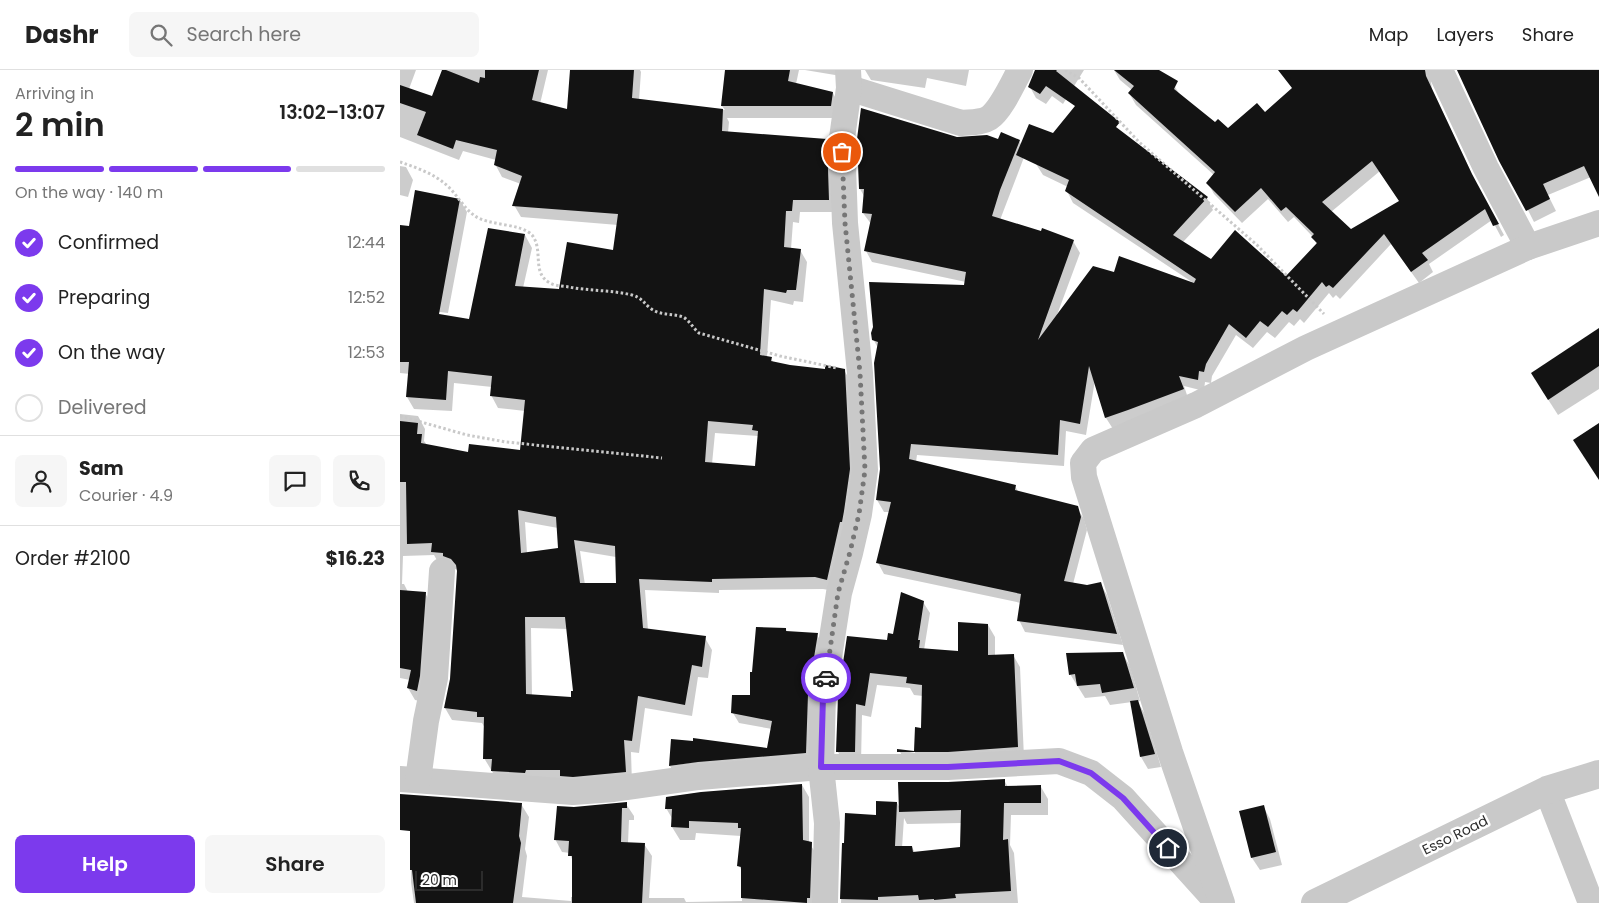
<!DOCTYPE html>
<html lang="en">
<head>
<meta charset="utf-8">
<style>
  body { margin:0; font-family:Poppins,sans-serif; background:#f6f6f6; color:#222; height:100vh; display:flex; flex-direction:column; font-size:19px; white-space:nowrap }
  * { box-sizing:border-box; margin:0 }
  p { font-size:16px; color:#767676 }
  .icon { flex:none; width:28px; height:28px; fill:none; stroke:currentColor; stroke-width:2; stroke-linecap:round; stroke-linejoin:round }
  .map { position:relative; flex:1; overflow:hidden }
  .drawer { display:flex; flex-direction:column; background:#fff; width:400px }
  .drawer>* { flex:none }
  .scale { position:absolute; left:15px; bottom:12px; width:68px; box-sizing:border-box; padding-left:5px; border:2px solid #2c2c2c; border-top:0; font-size:14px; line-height:18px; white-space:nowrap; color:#2c2c2c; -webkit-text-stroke:4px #fff; paint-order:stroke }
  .pin { position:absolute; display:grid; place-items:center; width:42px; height:42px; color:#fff; margin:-21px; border:2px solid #fff; border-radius:50%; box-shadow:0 1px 5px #0007 }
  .courier { position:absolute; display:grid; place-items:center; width:50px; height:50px; margin:-25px; border:4px solid #7c3aed; border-radius:50%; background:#fff; color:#222; box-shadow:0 1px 6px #0007 }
  .headline em { font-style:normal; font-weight:600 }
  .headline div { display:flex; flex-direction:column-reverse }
  .headline { display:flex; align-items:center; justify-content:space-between; height:85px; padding:0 15px }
  h1 { font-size:32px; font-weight:600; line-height:38px }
  .bar { display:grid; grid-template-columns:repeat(4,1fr); gap:8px 5px; align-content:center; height:60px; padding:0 15px }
  .bar i { height:6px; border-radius:4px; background:#e0e0e0 }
  .bar .selected { background:#7c3aed }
  .bar p { grid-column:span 4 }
  .line { display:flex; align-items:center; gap:12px; padding:0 15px; border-top:1px solid #e0e0e0 }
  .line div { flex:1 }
  .round { display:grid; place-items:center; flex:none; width:52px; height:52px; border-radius:8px; background:#f6f6f6 }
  ol { padding:0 15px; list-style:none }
  li { display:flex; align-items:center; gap:15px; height:55px }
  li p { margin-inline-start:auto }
  li .icon { padding:5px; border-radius:50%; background:#7c3aed; color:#fff; stroke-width:4 }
  li:last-child { color:#767676 }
  li i { width:28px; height:28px; border:2px solid #e0e0e0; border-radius:50% }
  .cta { display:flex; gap:10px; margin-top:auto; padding:10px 15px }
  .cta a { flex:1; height:58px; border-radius:8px; background:#7c3aed; color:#fff; font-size:20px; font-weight:600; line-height:58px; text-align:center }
  .cta a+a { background:#f6f6f6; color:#222 }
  header { display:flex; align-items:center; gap:30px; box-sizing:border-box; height:70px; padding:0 25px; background:#fff; border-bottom:1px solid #e0e0e0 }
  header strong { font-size:24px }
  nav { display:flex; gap:28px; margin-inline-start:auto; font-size:18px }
  .search { width:350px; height:45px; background:#f6f6f6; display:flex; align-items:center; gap:12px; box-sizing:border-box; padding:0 18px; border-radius:8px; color:#767676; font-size:19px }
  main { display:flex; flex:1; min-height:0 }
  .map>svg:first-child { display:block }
  .shadow { fill:#0003; fill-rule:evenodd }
  .building { fill:#131313; fill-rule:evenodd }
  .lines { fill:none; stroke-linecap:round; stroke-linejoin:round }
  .path { stroke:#c9c9c9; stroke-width:3; stroke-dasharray:2.5 2.5; stroke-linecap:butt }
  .minor { stroke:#c9c9c9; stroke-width:26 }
  .tertiary { stroke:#c9c9c9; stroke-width:28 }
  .done { stroke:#767676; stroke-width:5; stroke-dasharray:0 9 }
  .route { stroke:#7c3aed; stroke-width:6 }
  .labels { text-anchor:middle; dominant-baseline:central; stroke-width:5; stroke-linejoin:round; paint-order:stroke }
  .street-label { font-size:14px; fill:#2c2c2c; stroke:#fff }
</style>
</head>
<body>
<header>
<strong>Dashr</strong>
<div class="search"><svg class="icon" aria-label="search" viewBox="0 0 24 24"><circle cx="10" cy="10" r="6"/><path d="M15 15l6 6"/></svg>Search here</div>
<nav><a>Map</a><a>Layers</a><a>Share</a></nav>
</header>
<main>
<section class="drawer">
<div class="headline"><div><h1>2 min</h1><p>Arriving in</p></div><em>13:02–13:07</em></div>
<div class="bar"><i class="selected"></i><i class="selected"></i><i class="selected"></i><i></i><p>On the way · 140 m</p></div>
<ol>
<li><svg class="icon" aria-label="check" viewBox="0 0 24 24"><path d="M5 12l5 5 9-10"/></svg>Confirmed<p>12:44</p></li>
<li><svg class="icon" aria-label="check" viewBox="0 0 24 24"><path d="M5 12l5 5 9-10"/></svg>Preparing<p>12:52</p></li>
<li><svg class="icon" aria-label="check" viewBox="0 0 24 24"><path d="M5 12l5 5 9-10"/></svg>On the way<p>12:53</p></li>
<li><i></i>Delivered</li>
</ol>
<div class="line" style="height:90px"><a class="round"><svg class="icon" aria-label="person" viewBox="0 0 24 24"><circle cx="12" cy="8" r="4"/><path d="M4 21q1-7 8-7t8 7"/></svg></a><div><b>Sam</b><p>Courier · 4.9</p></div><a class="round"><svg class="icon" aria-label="chat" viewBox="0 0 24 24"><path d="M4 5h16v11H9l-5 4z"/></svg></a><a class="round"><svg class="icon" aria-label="phone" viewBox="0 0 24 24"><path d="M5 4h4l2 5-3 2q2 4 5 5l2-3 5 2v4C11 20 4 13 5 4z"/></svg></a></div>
<div class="line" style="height:65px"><div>Order #2100</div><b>$16.23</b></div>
<div class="cta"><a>Help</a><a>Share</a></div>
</section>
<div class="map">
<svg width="1199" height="833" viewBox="0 0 1199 833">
  <rect width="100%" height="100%" fill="#fff"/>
  <g class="shadow">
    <path d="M0 0H16L9 19 32 28 43 0H148L140 34 168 41 172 0H240L241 2 239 30 325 40 322 36 327 0H399L396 14 433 23 439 35 438 48H327L329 52 328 63 426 70 433 82 435 142H400L399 153 393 152 391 179 400 180 407 192 403 232 394 231 393 235 371 230 367 287 371 288 373 292 390 296 426 300H444L451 312 456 412 434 521 423 519 319 520V523L245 520 248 560 305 568 312 580 308 608 298 607 292 646 245 638 239 683 231 682 232 714 99 713 84 688 85 658 82 653 52 650 45 638 51 609 58 500 39 494 34 485 3 486 2 514H4L8 522 25 523 32 535 24 632 15 630 8 618 10 610 0 608V344L18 346 25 359 24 371 27 375 68 383 121 382 125 341 98 338 91 325 92 317 54 313 52 341 14 339 7 327 10 304 0 303V258L74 262 125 165 132 178 123 218 160 220 214 181 218 155 121 147 114 135 121 114 102 107 95 94 96 90 63 81 59 90 0 67ZM315 363 358 366 359 369 357 397 312 394ZM125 452 158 458 159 479 127 483ZM180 481 216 487 217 514 185 515ZM131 558 168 559 174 622 172 628 132 626Z"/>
    <path d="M405 0H446L441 6Z"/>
    <path d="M465 0H569L566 16 527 8 525 18 471 10Z"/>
    <path d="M636 0H684L663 34 652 26 646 34 636 28 630 17Z"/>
    <path d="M714 0H755L775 17 780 25 815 54 828 59 874 70 893 18 906 0H1038L1031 12 1032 19 1078 117 1104 165 1101 167 1092 150 1029 194 1033 202 1019 213 991 174 940 229 936 225 933 228 929 223 904 253 900 249 894 256 889 252 875 268 867 262 853 278 836 265 812 306 811 313 805 312 804 321 784 316 789 331 713 359 706 348 695 310 686 365 666 361 664 396 517 385 516 392 615 416 619 423 677 438 684 449 687 460 673 514 687 516 700 513 707 525 723 575 625 562 619 550 621 533 484 504 478 493 490 442H484L477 430 481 399 478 278 473 269 565 216 566 212 472 192 466 181 471 154 463 143 464 126 460 119 557 69 619 71 626 82 600 150 673 171 680 183 657 245 714 204 792 212 673 133 667 121 668 117 643 105 636 94 807 128 813 140 783 172 811 191 886 208 917 175 913 167 894 147 888 152 868 129 842 153 814 124 808 113 814 105 736 35 729 23 732 20 720 10ZM980 101 1000 132 951 161 931 142Z"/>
    <path d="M1057 0H1199V115L1191 107 1148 125 1156 141 1134 152Z"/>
    <path d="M0 96 6 97 13 110 8 127 0 125Z"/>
    <path d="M60 130 67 142 48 243 0 237V157L10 158Z"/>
    <path d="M1199 259V319L1158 345 1142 320Z"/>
    <path d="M523 532 530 543 524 580 559 582 588 555 595 567V586L613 585 620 597 624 688 506 693 499 680 515 683 516 659H523V626L514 625 510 618 477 615 471 647 462 645 461 693H444L438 682 439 627Z"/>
    <path d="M386 559 387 562 417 565 423 575 412 693 276 706 270 696 368 680 372 659 339 653 333 643 352 626Z"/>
    <path d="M722 583 730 596 740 631H737L745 644 761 697 748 699 741 687 732 632 710 635 705 626 685 628 670 604Z"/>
    <path d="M604 710 608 717H641L648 729V745H611L610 775 614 783 618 833H441L443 774H445L477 746 497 733 500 738 548 713ZM504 748 507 754 562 753 561 779 515 783 512 777 502 778Z"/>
    <path d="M402 715 409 727V773L418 786 417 833H14L11 812 12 726 121 734 129 747 125 779 127 786 122 827 171 831V827H173V792L170 783 162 782 155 769 174 738 226 734 234 746V750H229L228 773 244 774 252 786 249 828H284L286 832 342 831 343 802 339 796 341 766 296 763 295 770H280L272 757 273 750 266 738Z"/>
    <path d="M863 736 870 749 882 795 860 800 852 788 840 742Z"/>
  </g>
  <g class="building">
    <path d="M42 0H46L79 13 80 7 85 8V0H139L132 30 167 39 170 0H234L232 28 323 39 322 61 427 69 429 130H393L392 141H386L384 177 401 179 396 220H387L386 223 364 219 360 285 372 287 371 291 390 295 425 299V295L445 299 450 399 444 441 442 452H440L427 510 415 507 312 509V512L239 509 243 558 306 566 302 597 292 595 285 635 238 626 232 671 224 670 226 702 173 707 160 706V700H126L125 703 91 701 92 689H83L84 647H77V642L44 638 50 609 57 501 56 495 51 489 43 486V483L31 482 32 473 7 474 6 412H0V351L18 353 17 364H22L21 373 68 382 69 374 120 380 125 330 90 326 92 306 48 301 46 330 6 327 9 292H0V155L9 156 15 120 60 129 39 244 69 249 88 158 125 164 115 216 159 219 167 172 213 180 218 144 112 136 122 106 94 95 97 80 56 70 53 79 17 65 26 42 0 33V15L32 26ZM308 351 353 355 352 360 358 361 355 396 305 392ZM118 440 156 447 158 478 121 483ZM174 470 215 476 216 513H180ZM125 547H165L173 621H171V627L126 624Z"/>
    <path d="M325 0H390L388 11 433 22 431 36H321Z"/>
    <path d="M635 0H657L656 1 720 52 716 57 808 127 773 165 811 189 835 160 886 206 917 173 911 167 914 164 886 137 881 141 861 118 835 142 806 113 815 102 728 23 734 16 714 0H759L778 11 774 19 815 52 818 49 828 58 857 33 865 42 892 18 878 0H1025L1026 6 1072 104 1099 154 1093 156 1085 139 1022 183 1028 190 1011 202 984 164 933 218 929 215 926 217 922 212 897 242 893 239 887 245 882 241 868 257 860 251 846 268 829 254 806 294 804 302 799 301 798 310 779 306 784 319 728 340 705 348 689 296 680 354 660 350 658 385 511 374 509 389 616 415 615 420 678 436 681 447 664 511 687 515 701 512 717 564 617 551 621 524 476 493 491 432 476 430 480 399 474 293 478 272 472 270 471 263 473 257 469 212 564 215 566 202 464 181 472 144 462 143 464 119H459L457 69 461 38 557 67 587 65 598 69 601 62 620 70 600 120 592 146 641 161 642 158 674 170 638 270 693 196 714 202 719 186 794 213 796 209 665 121 669 110 616 85 629 54 653 63 675 36 646 16 640 24 628 17ZM972 91 999 131 951 159 922 132Z"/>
    <path d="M1057 0H1199V127L1184 96 1143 114 1150 129 1126 141 1099 91Z"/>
    <path d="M1199 258V296L1148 330 1131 303Z"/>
    <path d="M1199 353V410L1173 370Z"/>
    <path d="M0 520 26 522 20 606 17 621 7 618 11 600 0 598Z"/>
    <path d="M501 522 524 531 518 570H520L519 578 558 581V552L588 554V585L614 584 618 677 548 682H497V679L514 681 515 657 521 658 522 615 506 613 507 607 470 603 465 636 456 634 455 682H436L438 627 447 566 487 570 488 563 493 564Z"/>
    <path d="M356 557 386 558V561L418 563 408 624 406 683 298 692 269 696 271 669 293 671V668L367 678 372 651 331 643 332 625H350V602H352Z"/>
    <path d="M723 582 734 618 702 623 700 614 677 616 675 604 669 605 666 583Z"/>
    <path d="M738 630 755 684 740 687 730 631Z"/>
    <path d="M605 709V716L641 715V733H604L603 770 608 769 611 821 555 824 556 828 534 830V829L519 830 518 825 478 827V830L440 829 442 773H444L445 743 476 745V731L497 732 495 776H512L513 782 560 777 561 740 499 742 498 712H548Z"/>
    <path d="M402 714 403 770 412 772 410 828H407V833L341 828V797L337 796 341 758H338V753L289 751V758L271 757 272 739H265L266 727 301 722Z"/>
    <path d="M0 724 122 733 119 766 121 773 113 833H16L12 800H10V761L0 760Z"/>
    <path d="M227 732V738H222L221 772 245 773 242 833H172V786H168L169 771 154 770 157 736 174 737Z"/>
    <path d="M864 735 876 782 851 788 839 741Z"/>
  </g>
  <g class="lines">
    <g class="path">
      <path d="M665 0 679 8 739 72 857 175 924 244"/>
      <path d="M0 92C15 97 32 103 44 113 56 122 63 138 75 146 89 156 121 153 132 165 144 180 131 203 150 213 155 216 163 216 169 217 189 221 212 220 232 225 242 228 244 233 250 238 260 246 272 243 283 247 289 250 293 258 299 263L380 286 437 298"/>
      <path d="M0 346 67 365 106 372 262 388"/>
    </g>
    <g class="minor">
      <path d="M1040 0 1086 98 1128 177"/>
      <path d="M449 18 561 53C570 52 581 53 589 48 601 40 613 13 620 0"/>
      <path d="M0 709 173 722 214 719 299 707 421 697H548L659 691 691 703 723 728 817 832"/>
      <path d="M18 710 26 651 35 608 42 501"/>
      <path d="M1147 720 1191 833"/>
      <path d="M425 833 427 753 421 697 423 626 439 523 450 483 459 444 465 400 460 303 445 153 442 68 449 18 448 0"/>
      <path d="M822 833 770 682 684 407 683 393 693 380 796 335 906 278 1128 177 1199 153"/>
    </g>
    <path class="tertiary" d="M915 833 1147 720 1199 704"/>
  </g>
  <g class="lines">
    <path class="done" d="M426 608 438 523 450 482 459 444 465 400 460 303 445 153 442 82"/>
    <path class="route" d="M426 608 423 626 421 697H548L659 691 691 703 723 728 768 778"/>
  </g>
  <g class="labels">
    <g class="street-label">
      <text transform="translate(1055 765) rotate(-26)">Esso Road</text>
    </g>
  </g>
</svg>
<div class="scale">20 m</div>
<div class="pin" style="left:442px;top:82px;background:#ea580c"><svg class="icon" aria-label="bag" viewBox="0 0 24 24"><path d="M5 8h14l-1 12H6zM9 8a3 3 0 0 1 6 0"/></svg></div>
<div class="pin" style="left:768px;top:778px;background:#1f2937"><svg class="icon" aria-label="home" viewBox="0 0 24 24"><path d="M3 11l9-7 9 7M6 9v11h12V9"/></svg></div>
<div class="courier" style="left:426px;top:608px"><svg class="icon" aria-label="car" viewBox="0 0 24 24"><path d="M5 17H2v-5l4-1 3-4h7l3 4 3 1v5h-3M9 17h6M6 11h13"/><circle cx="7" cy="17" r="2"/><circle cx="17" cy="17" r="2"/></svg></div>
</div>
</main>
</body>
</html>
